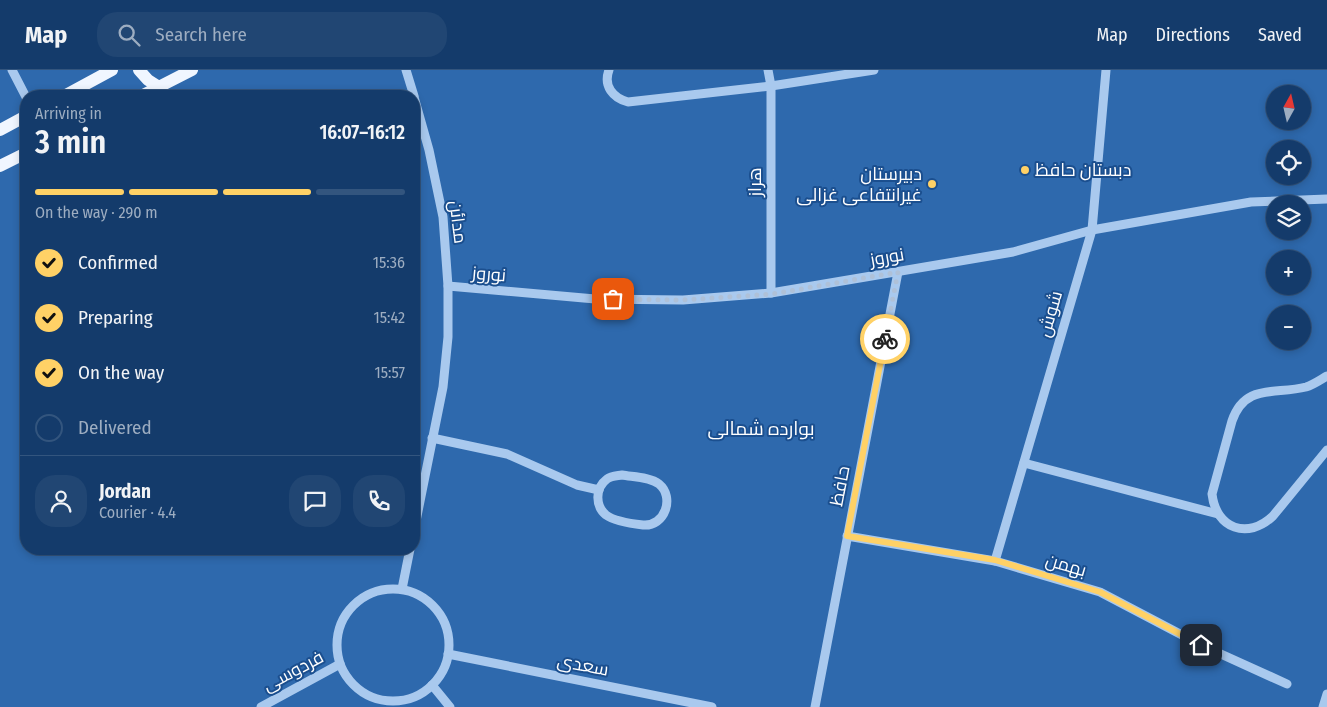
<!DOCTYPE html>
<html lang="en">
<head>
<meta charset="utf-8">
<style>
  body { margin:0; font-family:"Fira Sans Condensed",Cairo,sans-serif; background:#214673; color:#f1f3f6; height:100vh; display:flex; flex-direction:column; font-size:19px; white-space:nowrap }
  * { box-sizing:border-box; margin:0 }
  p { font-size:16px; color:#9dadc1 }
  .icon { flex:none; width:28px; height:28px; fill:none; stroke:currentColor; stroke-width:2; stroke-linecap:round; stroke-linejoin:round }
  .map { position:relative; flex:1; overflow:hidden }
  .sheet { position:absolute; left:20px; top:20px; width:400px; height:465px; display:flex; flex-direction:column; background:#143b6b; border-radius:20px; box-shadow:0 2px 8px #0003,0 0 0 1px #33557e }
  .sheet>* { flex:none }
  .needle { width:32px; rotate:8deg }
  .controls { position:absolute; left:1266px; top:15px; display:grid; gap:10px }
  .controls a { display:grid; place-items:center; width:45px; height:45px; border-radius:50%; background:#143b6b; box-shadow:0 2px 8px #0003,0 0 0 1px #33557e; font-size:25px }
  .pin { position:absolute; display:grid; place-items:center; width:42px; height:42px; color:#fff; margin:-21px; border-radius:10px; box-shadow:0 2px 8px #0006 }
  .courier { position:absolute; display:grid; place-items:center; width:50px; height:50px; margin:-25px; border:4px solid #ffd166; border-radius:50%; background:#fff; color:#222; box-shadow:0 1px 6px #0007 }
  .summary em { font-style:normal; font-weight:600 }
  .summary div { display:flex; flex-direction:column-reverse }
  .summary { display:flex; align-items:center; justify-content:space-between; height:85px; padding:0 15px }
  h1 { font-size:32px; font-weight:600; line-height:38px }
  .bar { display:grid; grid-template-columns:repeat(4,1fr); gap:8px 5px; align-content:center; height:60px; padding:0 15px }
  .bar i { height:6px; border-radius:4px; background:#33557e }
  .bar .active { background:#ffd166 }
  .bar p { grid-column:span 4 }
  .line { display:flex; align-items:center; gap:12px; padding:0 15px; border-top:1px solid #33557e }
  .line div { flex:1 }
  .round { display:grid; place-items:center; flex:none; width:52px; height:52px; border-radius:20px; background:#214673 }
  ol { padding:0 15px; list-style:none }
  li { display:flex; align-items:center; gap:15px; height:55px }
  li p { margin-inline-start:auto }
  li .icon { padding:5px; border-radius:50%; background:#ffd166; color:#111; stroke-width:4 }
  li:last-child { color:#9dadc1 }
  li i { width:28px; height:28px; border:2px solid #33557e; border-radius:50% }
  header { display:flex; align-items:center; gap:30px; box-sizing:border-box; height:70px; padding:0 25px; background:#143b6b; border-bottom:1px solid #33557e }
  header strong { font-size:24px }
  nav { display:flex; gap:28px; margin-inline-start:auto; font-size:18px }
  .search { width:350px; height:45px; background:#214673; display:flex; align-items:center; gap:12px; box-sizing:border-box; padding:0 18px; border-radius:20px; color:#9dadc1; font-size:19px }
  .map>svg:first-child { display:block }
  .green { fill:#2e69ad; fill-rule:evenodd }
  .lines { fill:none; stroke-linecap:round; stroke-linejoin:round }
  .minor { stroke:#a9c9ee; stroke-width:9 }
  .major { stroke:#f0f6ff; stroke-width:12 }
  .done { stroke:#afc1d8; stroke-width:5; stroke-dasharray:0 9 }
  .route { stroke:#ffd166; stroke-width:6 }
  .poi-dot { fill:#ffd166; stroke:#1b4f8f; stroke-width:2 }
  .labels { text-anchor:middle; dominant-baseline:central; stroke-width:4; stroke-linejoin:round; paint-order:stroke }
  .poi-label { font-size:18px; fill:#fff; stroke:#1b4f8f; text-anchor:start }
  .street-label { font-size:18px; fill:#fff; stroke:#1b4f8f }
  .neighbourhood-label { font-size:19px; fill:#fff; stroke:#1b4f8f }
</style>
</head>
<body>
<header>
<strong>Map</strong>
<div class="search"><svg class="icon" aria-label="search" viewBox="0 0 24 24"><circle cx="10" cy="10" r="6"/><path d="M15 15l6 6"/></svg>Search here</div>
<nav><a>Map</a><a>Directions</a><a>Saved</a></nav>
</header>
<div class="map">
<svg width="1327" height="637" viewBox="0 0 1327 637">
  <rect width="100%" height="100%" fill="#1b4f8f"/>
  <path class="green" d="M0 0H1327V637H0ZM1275 24H1302V51H1275ZM26 26H414V479H26ZM1275 79H1302V106H1275ZM1275 134H1302V161H1275ZM1275 189H1302V216H1275ZM1275 244H1302V271H1275Z"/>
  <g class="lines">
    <g class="minor">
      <path d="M12 0 26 27"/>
      <path d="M406 0 414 26"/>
      <path d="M609 0C603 16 613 28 628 32L771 16 874 0"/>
      <path d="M768 0 771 16V223"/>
      <path d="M414 27 429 80 443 147 448 216V267L443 317 414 461"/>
      <path d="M448 216 595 229 683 230 771 223 1013 182 1092 160 1251 132 1327 129"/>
      <path d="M1327 306C1320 310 1313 315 1306 317 1275 325 1245 313 1232 351L1212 424C1216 459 1248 470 1273 446L1327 380"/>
      <path d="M432 368 507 384 577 415 599 420"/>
      <path d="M1024 393 1218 444"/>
      <path d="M622 405C633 407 650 407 659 414 675 427 665 457 643 455 634 454 614 451 606 445 595 436 595 418 607 409 611 406 616 406 622 405Z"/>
      <path d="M847 466 995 491 1100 522 1201 575 1287 614"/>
      <path d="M995 491 1092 160 1106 0"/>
      <path d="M402 519 410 479"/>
      <circle cx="393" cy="575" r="56"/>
      <path d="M448 584 712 637"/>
      <path d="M432 615 450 637"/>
      <path d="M261 637 340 594"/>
      <path d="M815 637 898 202"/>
      <path d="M1323 637 1327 624"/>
    </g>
    <g class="major">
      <path d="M139 0 148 10 159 17"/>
      <path d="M64 26 112 0"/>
      <path d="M141 26 192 0"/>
      <path d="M0 60 26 46"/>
      <path d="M0 96 26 83"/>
    </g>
  </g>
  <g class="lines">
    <path class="done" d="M613 229 683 230 772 224 898 202 885 269"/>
    <path class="route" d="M885 269 847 466 995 490 1100 522 1201 575"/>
  </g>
  <g class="poi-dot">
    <circle cx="1025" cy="100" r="5"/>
    <circle cx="932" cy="114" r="5"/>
  </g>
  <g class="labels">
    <g class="poi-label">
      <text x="1035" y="100">دبستان حافظ</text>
      <text x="922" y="104" text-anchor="end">دبیرستان<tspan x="922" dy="21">غیرانتفاعی غزالی</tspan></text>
    </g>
    <g class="street-label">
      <text transform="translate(755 112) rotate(-90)">هراز</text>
      <text transform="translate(458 152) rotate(83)">مدائن</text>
      <text transform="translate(887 187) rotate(-10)">نوروز</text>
      <text transform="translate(489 204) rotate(5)">نوروز</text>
      <text transform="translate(1050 244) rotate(-74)">شوش</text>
      <text transform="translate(840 416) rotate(-79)">حافظ</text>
      <text transform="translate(1066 495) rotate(16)">بهمن</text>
      <text transform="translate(583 595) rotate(11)">سعدی</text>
      <text transform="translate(293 601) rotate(-28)">فردوسی</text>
    </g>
    <g class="neighbourhood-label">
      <text x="761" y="358">بوارده شمالی</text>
    </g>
  </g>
</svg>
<div class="controls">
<a><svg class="needle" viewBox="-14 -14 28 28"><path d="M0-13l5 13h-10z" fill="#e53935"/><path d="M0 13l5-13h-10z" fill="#9dadc1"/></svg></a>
<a><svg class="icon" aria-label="locate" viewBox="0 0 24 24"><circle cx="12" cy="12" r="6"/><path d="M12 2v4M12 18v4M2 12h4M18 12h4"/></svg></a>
<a><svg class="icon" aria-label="layers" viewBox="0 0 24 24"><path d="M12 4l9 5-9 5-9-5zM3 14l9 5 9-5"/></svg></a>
<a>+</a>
<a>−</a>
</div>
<div class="pin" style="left:613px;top:229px;background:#ea580c"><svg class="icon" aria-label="bag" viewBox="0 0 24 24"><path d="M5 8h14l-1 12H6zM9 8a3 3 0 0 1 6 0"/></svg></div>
<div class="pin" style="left:1201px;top:575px;background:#1f2937"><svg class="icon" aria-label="home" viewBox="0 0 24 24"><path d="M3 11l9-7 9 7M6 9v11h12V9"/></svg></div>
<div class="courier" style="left:885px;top:269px"><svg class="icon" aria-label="bike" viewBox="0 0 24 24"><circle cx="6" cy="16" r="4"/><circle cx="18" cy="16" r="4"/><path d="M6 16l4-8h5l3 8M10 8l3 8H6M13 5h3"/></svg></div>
<section class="sheet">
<div class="summary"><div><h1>3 min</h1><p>Arriving in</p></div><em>16:07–16:12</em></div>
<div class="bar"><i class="active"></i><i class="active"></i><i class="active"></i><i></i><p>On the way · 290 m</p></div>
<ol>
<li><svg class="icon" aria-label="check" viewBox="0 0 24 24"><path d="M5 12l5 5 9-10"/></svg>Confirmed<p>15:36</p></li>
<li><svg class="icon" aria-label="check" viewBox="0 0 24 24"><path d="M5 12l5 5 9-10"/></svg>Preparing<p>15:42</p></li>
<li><svg class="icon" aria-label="check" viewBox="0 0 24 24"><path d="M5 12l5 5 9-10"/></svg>On the way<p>15:57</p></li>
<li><i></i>Delivered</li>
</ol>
<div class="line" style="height:90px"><a class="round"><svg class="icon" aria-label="person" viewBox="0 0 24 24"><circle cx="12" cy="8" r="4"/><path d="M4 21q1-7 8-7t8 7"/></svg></a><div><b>Jordan</b><p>Courier · 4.4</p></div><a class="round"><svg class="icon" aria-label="chat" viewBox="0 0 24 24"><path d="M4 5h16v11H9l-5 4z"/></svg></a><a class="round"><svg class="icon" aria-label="phone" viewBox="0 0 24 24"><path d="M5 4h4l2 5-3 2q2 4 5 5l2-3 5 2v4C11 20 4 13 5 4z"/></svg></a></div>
</section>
</div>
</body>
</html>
